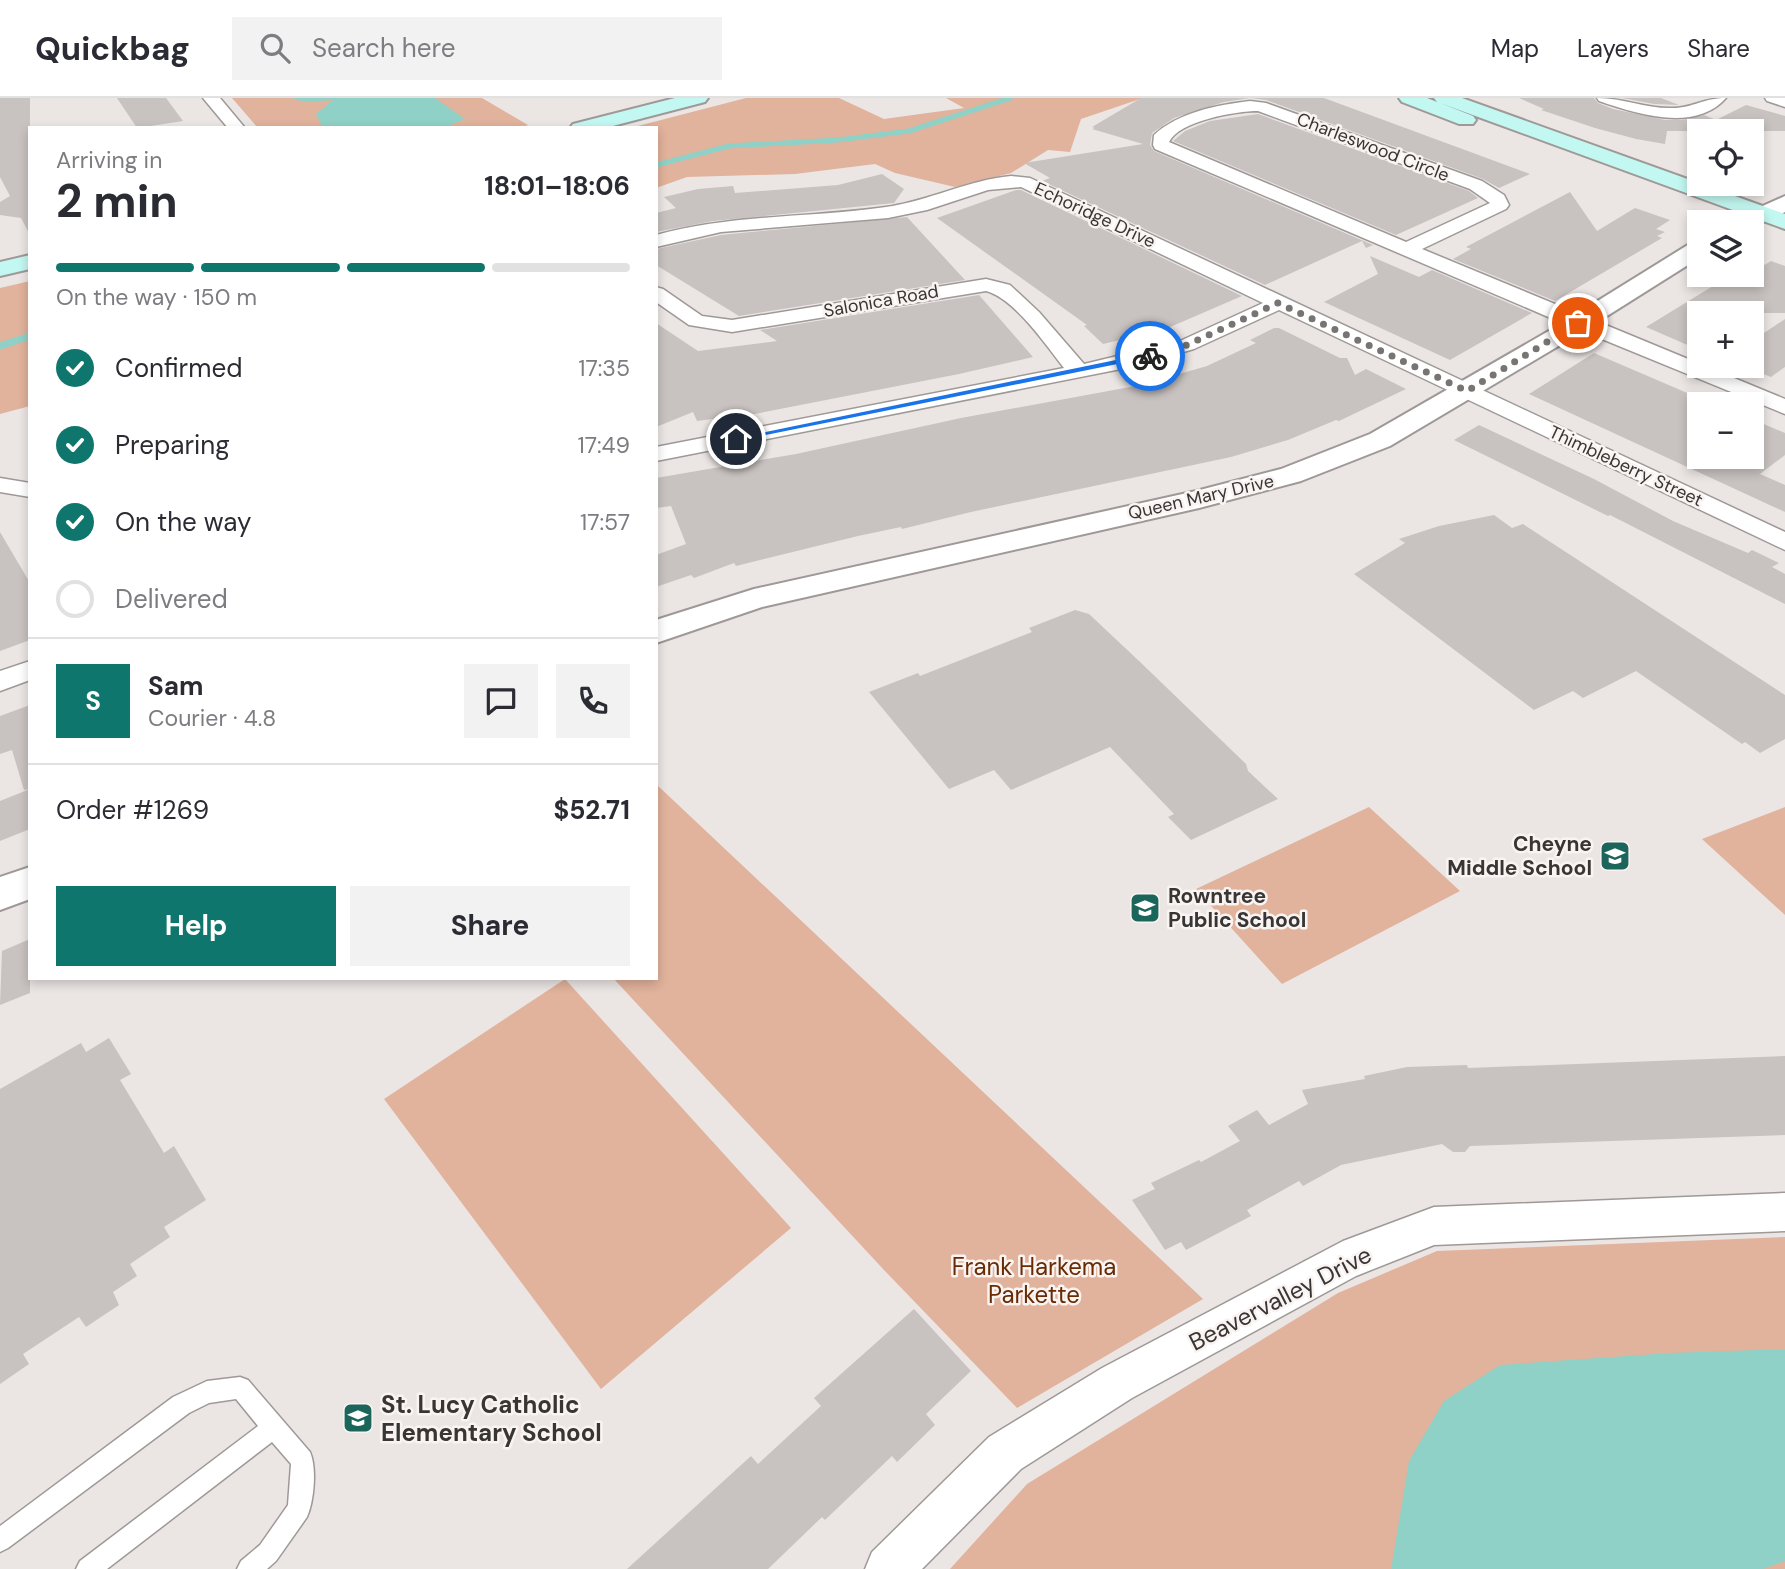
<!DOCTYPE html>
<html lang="en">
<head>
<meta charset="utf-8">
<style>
  body { margin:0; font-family:"DM Sans",sans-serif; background:#f2f2f3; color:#2b2b33; height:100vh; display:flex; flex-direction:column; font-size:26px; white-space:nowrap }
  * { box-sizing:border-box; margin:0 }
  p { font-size:23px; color:#7c7c81 }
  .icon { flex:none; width:38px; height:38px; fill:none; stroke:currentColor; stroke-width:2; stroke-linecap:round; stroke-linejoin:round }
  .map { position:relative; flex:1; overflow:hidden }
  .sheet { position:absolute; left:28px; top:28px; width:630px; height:854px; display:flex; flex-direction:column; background:#fff; border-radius:0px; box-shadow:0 4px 10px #0003 }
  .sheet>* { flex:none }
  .controls { position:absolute; left:1687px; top:21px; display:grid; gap:14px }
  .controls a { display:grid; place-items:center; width:77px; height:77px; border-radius:0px; background:#fff; box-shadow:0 4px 10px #0003; font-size:35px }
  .pin { position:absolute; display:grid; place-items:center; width:60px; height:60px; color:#fff; margin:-30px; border:4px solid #fff; border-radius:50%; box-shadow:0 2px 7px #0007 }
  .courier { position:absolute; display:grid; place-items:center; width:70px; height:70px; margin:-35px; border:5px solid #1a73e8; border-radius:50%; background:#fff; color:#222; box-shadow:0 2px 9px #0007 }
  .headline em { font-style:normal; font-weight:700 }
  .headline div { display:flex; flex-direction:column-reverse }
  .headline { display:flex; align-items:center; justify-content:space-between; height:119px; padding:0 28px }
  h1 { font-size:46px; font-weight:700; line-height:52px }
  .bar { display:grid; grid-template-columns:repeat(4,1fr); gap:10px 7px; align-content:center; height:84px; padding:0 28px }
  .bar i { height:9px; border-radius:5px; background:#e1e1e2 }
  .bar .on { background:#0f766e }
  .bar p { grid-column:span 4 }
  .line { display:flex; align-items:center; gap:18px; padding:0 28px; border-top:2px solid #e1e1e2 }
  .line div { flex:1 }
  .round { display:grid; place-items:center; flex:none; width:74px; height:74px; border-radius:0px; background:#f2f2f3 }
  ol { padding:0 28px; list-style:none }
  li { display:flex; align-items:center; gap:21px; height:77px }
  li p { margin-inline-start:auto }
  li .icon { padding:7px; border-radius:50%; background:#0f766e; color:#fff; stroke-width:4 }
  li:last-child { color:#7c7c81 }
  li i { width:38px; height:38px; border:4px solid #e1e1e2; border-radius:50% }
  .cta { display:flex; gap:14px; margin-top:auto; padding:14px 28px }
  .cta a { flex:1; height:80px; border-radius:0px; background:#0f766e; color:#fff; font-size:28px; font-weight:700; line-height:80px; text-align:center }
  .cta a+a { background:#f2f2f3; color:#2b2b33 }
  header { display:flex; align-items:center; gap:42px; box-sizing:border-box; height:98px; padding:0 35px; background:#fff; border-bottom:2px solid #e1e1e2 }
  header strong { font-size:33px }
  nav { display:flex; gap:38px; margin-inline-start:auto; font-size:24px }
  .search { width:490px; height:63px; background:#f2f2f3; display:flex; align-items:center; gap:18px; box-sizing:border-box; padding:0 24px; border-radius:0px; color:#7c7c81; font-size:26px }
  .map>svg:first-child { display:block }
  .green { fill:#e1b29c }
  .water { fill:#8fd1c6 }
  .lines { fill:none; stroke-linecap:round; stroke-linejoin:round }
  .stream-far1 { stroke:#8fd1c6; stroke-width:5 }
  .stream { stroke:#8fd1c6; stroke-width:7 }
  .building { fill:#c8c2c0 }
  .service-casing { stroke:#9e9997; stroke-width:3 }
  .minor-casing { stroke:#9e9997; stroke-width:3 }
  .tertiary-casing { stroke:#9e9997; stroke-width:4 }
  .secondary-casing { stroke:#9e9997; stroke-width:4 }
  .service { fill:#fff; fill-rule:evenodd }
  .minor { fill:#fff; fill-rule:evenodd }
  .tertiary { fill:#fff; fill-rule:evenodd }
  .secondary { fill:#c3f7f1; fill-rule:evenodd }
  .route { fill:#1a73e8 }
  .done { stroke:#777472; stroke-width:7; stroke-dasharray:0 12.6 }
  .labels { text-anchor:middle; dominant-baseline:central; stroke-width:5; stroke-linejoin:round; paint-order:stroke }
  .far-street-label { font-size:18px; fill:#383635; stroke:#f9f3f1 }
  .poi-label { font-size:21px; font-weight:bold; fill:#383635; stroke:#f9f3f1; text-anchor:end }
  .near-park-label { font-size:24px; fill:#682b04; stroke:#f9f3f1 }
  .near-street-label { font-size:24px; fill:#383635; stroke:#f9f3f1 }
  .near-poi-label { font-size:24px; font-weight:bold; fill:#383635; stroke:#f9f3f1; text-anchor:start }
</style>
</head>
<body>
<header>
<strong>Quickbag</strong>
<div class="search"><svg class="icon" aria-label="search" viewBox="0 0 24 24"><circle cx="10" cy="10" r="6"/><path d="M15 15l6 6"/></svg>Search here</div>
<nav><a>Map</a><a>Layers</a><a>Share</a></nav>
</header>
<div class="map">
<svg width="1785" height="1471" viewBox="0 0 1785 1471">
  <rect width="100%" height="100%" fill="#ebe6e4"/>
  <g class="green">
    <path d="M232 0H482L528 27 518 30H258Z"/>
    <path d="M746 0H839L884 21 964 10 946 0H1143L1081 21 1070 54 1048 52 1011 75 955 89 895 75 875 66 795 76 687 79 656 90V30H630Z"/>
    <path d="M30 183V308L0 316V190Z"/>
    <path d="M656 686 1203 1201 1017 1310 884 1172 613 880H656Z"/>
    <path d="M1369 709 1460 793 1282 886 1196 791Z"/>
    <path d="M1785 709V817L1702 741Z"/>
    <path d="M565 881 791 1130 601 1291 384 1001Z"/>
    <path d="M1785 1139V1471H950L1027 1386 1338 1195 1437 1153Z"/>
  </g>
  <g class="water">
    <path d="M292 0H435L465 21 443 30H323L316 16 333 2 305 4Z"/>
    <path d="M1785 1251V1463L1763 1471H1391L1409 1363 1444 1303 1500 1267 1669 1255Z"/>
  </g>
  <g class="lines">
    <path class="stream-far1" d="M656 67 729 48 838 42 909 33 1010 0"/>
    <path class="stream" d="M0 248 30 238"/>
  </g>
  <g class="building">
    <path d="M0 0H30V137L21 120 0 117V104L10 98 0 79Z"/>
    <path d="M117 0H166L183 23 137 30Z"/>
    <path d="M1141 0H1324L1530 76 1499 90 1483 81 1266 2 1250 0 1224 4 1174 20 1152 35 1150 47 1154 53 1373 147 1366 150 1362 143 1265 187 1042 83 1050 80 1024 65 1143 46 1092 31 1095 30 1092 29Z"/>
    <path d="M1519 0H1594L1598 5 1613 11 1665 22H1683L1704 17 1716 22 1746 7 1785 18V33H1667L1665 46 1636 41 1595 30 1541 12 1544 11Z"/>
    <path d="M1622 0H1661L1679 7 1654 6Z"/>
    <path d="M1258 16 1469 93 1478 100 1396 137 1173 43 1185 33 1210 23Z"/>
    <path d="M882 76 904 91 894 105 713 123 656 134V115L676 110 664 99 698 91 733 88 735 95 838 87Z"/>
    <path d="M1016 92H1021L1242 198 1147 239 1124 245 1120 242 1103 246 1084 228 1087 227 937 120Z"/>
    <path d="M1570 94 1597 133 1635 110 1670 122 1656 131 1665 134 1657 138 1662 140 1555 203 1453 161 1471 151 1466 149Z"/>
    <path d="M907 119 965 182 739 218 656 167V151L721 137Z"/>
    <path d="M1370 158 1419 179 1432 172 1532 215 1450 262 1324 204 1378 176Z"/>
    <path d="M1771 163 1785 168V215H1699V252L1646 229 1731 177H1752V166L1761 169Z"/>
    <path d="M979 197 1033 259 959 276 729 321 727 319 697 323 693 314 656 329V225L698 253 777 243 760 232Z"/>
    <path d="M1785 221V269L1771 279 1743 268H1752V243Z"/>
    <path d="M1274 230H1279L1340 260H1347L1355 277 1366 271 1406 291 1339 323 1336 322 1288 342 1231 359 971 414 902 431 901 429 858 438 736 468 734 465 694 480 691 477 656 489V457L686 446 671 408 656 410V380L796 356 961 320 1141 287 1207 268 1256 245 1250 242Z"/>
    <path d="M1594 255 1699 300V359H1715L1724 363 1730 359H1752V321L1785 335V357L1760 376 1785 387V414L1529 296Z"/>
    <path d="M1479 327 1594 381 1673 423 1748 455 1752 452 1779 465 1772 469 1785 476V506L1610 417 1608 418 1454 342Z"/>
    <path d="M1494 417 1512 430 1523 426 1785 597V641L1760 655 1745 644 1742 646 1636 573 1583 600 1573 593 1534 612 1354 476 1405 445 1399 441 1439 428Z"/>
    <path d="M0 434 30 485V542L0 553Z"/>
    <path d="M1075 512 1089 516 1138 562 1246 666 1248 673 1278 701 1191 742 1168 719 1174 716 1110 649 1011 692 994 672 949 691 869 594 918 575 920 578 1032 534 1029 530Z"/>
    <path d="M30 607V691L24 692 12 652 0 656V618Z"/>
    <path d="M30 691V731L0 743V703Z"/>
    <path d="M30 841V895L0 907 2 853Z"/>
    <path d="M109 940 131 976 120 982 164 1055 174 1048 206 1102 164 1129 170 1139 130 1166 137 1178 113 1194 119 1207 86 1229 79 1219 23 1256 29 1266 0 1286V991L81 945 86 954Z"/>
    <path d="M1785 958V1037L1470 1048 1465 1054H1453L1442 1046 1341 1067 1303 1088 1299 1083 1247 1112 1251 1118 1186 1152 1181 1144 1165 1152 1132 1102 1155 1091 1151 1085 1199 1062 1201 1064 1240 1043 1228 1028 1257 1012 1269 1027 1308 1006 1302 992 1365 981 1364 978 1407 969 1467 967 1468 970Z"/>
    <path d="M914 1211 971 1273 926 1316 935 1327 897 1364 892 1358 825 1422 822 1419 768 1471H627L751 1358 758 1366 821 1308 814 1300Z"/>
  </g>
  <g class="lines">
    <g class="service-casing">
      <path id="service" d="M240 1279 248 1282 310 1354C317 1370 314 1403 307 1419L276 1463 267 1471H237L241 1463 260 1447 288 1407 291 1366 272 1344 107 1471H76L80 1463 258 1328 236 1301 209 1305 189 1315 8 1450 0 1454V1428L173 1299 207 1283Z"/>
    </g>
    <g class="minor-casing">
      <g id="minor">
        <path d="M203 0H220L245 30H228Z"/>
        <path d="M1597 0C1624 0 1647 11 1673 10 1693 10 1703 0 1726 0 1695 35 1637 16 1599 3Z"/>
        <path d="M1765 0H1785V9L1767 3Z"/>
        <path d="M1250 3 1266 5 1482 83 1504 97 1509 107 1506 111 1422 151 1785 301V316L1553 221 1155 51 1153 47 1154 37C1179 14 1217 7 1250 3ZM1258 13 1470 91 1490 105 1406 144 1169 44C1179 23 1236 13 1258 13Z"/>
        <path d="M1011 78 1030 80 1785 434V452L1279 212 1194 251 1131 269 656 363V349L1064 270C1046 247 1014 200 986 193L732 234 689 227 656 204V189L663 191 702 218 732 222 986 181 1010 187 1039 214 1084 266 1180 243 1263 205 1021 89 988 92 927 112 888 120 721 134 656 149V137C732 116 809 120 886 109 929 103 968 82 1011 78Z"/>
        <path d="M0 380 30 385V399L0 394Z"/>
        <path d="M30 563V582L0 593V573Z"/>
        <path d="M1785 1095V1133L1434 1147 1356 1178 1132 1300 1021 1371 922 1471H865L872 1454 989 1339 1102 1270 1343 1143 1434 1109Z"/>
      </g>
    </g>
    <g class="tertiary-casing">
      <g id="tertiary">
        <path d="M1785 98V114L1752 129V124H1735L1738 119Z"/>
        <path d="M1699 143V160L1572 240 1390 348 1301 383 1199 410 762 509 656 545V522L754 491 1196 393 1281 371 1370 336 1554 230 1691 145Z"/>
        <path d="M30 769V801L0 812V779Z"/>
      </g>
    </g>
    <g class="secondary-casing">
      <g id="secondary">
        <path d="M675 0H708L705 4 605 30H570L573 26Z"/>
        <path d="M1399 0H1427L1437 4 1434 0H1462L1785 116V131L1440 5 1473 18 1476 22 1473 26H1459L1402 4Z"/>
        <path d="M30 157V171L0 178V164Z"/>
      </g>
    </g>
    <use href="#service" class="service"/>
    <use href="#minor" class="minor"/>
    <use href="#tertiary" class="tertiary"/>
    <use href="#secondary" class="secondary"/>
  </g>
  <path class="route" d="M1150 255 1152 259 736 343 731 341Z"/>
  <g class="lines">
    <path class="done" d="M1150 258 1187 247 1278 205 1467 293 1578 225"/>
  </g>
  <defs>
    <g id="school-square" transform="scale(1.575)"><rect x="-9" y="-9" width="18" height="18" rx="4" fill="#1b655b" stroke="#f9f3f1"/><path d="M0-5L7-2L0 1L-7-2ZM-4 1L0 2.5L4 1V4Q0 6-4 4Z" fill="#fff"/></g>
  </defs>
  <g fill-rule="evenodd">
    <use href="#school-square" x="1615" y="758"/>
    <use href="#school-square" x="1145" y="810"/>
    <use href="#school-square" x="358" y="1320"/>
  </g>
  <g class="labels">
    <g class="far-street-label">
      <text transform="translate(1373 49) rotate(21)">Charleswood Circle</text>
      <text transform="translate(1095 117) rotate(25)">Echoridge Drive</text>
      <text transform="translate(881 203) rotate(-10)">Salonica Road</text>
      <text transform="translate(1626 368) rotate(25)">Thimbleberry Street</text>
      <text transform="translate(1201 399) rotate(-13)">Queen Mary Drive</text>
    </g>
    <g class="poi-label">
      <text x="1592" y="746">Cheyne<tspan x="1592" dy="24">Middle School</tspan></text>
      <text x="1168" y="798" text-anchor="start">Rowntree<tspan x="1168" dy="24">Public School</tspan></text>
    </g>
    <g class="near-park-label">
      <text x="1034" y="1168">Frank Harkema<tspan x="1034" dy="28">Parkette</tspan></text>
    </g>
    <g class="near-street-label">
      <text transform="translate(1280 1200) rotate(-27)">Beavervalley Drive</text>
    </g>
    <g class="near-poi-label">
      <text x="381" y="1306">St. Lucy Catholic<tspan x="381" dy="28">Elementary School</tspan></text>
    </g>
  </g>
</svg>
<div class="controls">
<a><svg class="icon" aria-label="locate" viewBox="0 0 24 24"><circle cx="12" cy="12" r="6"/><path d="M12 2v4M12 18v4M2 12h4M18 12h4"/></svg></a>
<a><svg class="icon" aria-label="layers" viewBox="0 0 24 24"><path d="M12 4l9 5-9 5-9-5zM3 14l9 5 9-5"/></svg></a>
<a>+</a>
<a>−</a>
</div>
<div class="pin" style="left:1578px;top:225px;background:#ea580c"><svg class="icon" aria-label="bag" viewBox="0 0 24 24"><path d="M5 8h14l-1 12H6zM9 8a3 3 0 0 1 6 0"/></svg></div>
<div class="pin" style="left:736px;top:341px;background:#1f2937"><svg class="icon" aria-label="home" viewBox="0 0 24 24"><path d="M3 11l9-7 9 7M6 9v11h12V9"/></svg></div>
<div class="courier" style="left:1150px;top:258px"><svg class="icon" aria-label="bike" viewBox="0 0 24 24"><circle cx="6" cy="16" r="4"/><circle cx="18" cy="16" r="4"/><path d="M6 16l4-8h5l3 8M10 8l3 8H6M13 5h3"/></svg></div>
<section class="sheet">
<div class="headline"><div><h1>2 min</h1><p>Arriving in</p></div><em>18:01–18:06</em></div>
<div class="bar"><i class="on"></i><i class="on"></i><i class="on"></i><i></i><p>On the way · 150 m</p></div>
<ol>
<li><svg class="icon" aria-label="check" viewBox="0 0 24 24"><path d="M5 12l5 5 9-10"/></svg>Confirmed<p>17:35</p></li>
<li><svg class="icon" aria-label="check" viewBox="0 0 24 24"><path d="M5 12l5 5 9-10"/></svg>Preparing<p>17:49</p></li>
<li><svg class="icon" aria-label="check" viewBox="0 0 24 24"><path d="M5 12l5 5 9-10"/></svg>On the way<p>17:57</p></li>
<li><i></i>Delivered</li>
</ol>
<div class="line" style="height:126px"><b class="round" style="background:#0f766e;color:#fff">S</b><div><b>Sam</b><p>Courier · 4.8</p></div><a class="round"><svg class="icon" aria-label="chat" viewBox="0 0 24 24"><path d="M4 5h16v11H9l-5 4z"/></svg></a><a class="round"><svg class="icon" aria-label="phone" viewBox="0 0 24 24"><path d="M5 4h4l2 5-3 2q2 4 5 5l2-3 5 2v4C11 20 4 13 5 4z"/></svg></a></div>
<div class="line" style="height:91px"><div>Order #1269</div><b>$52.71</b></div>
<div class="cta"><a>Help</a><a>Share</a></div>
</section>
</div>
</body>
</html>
